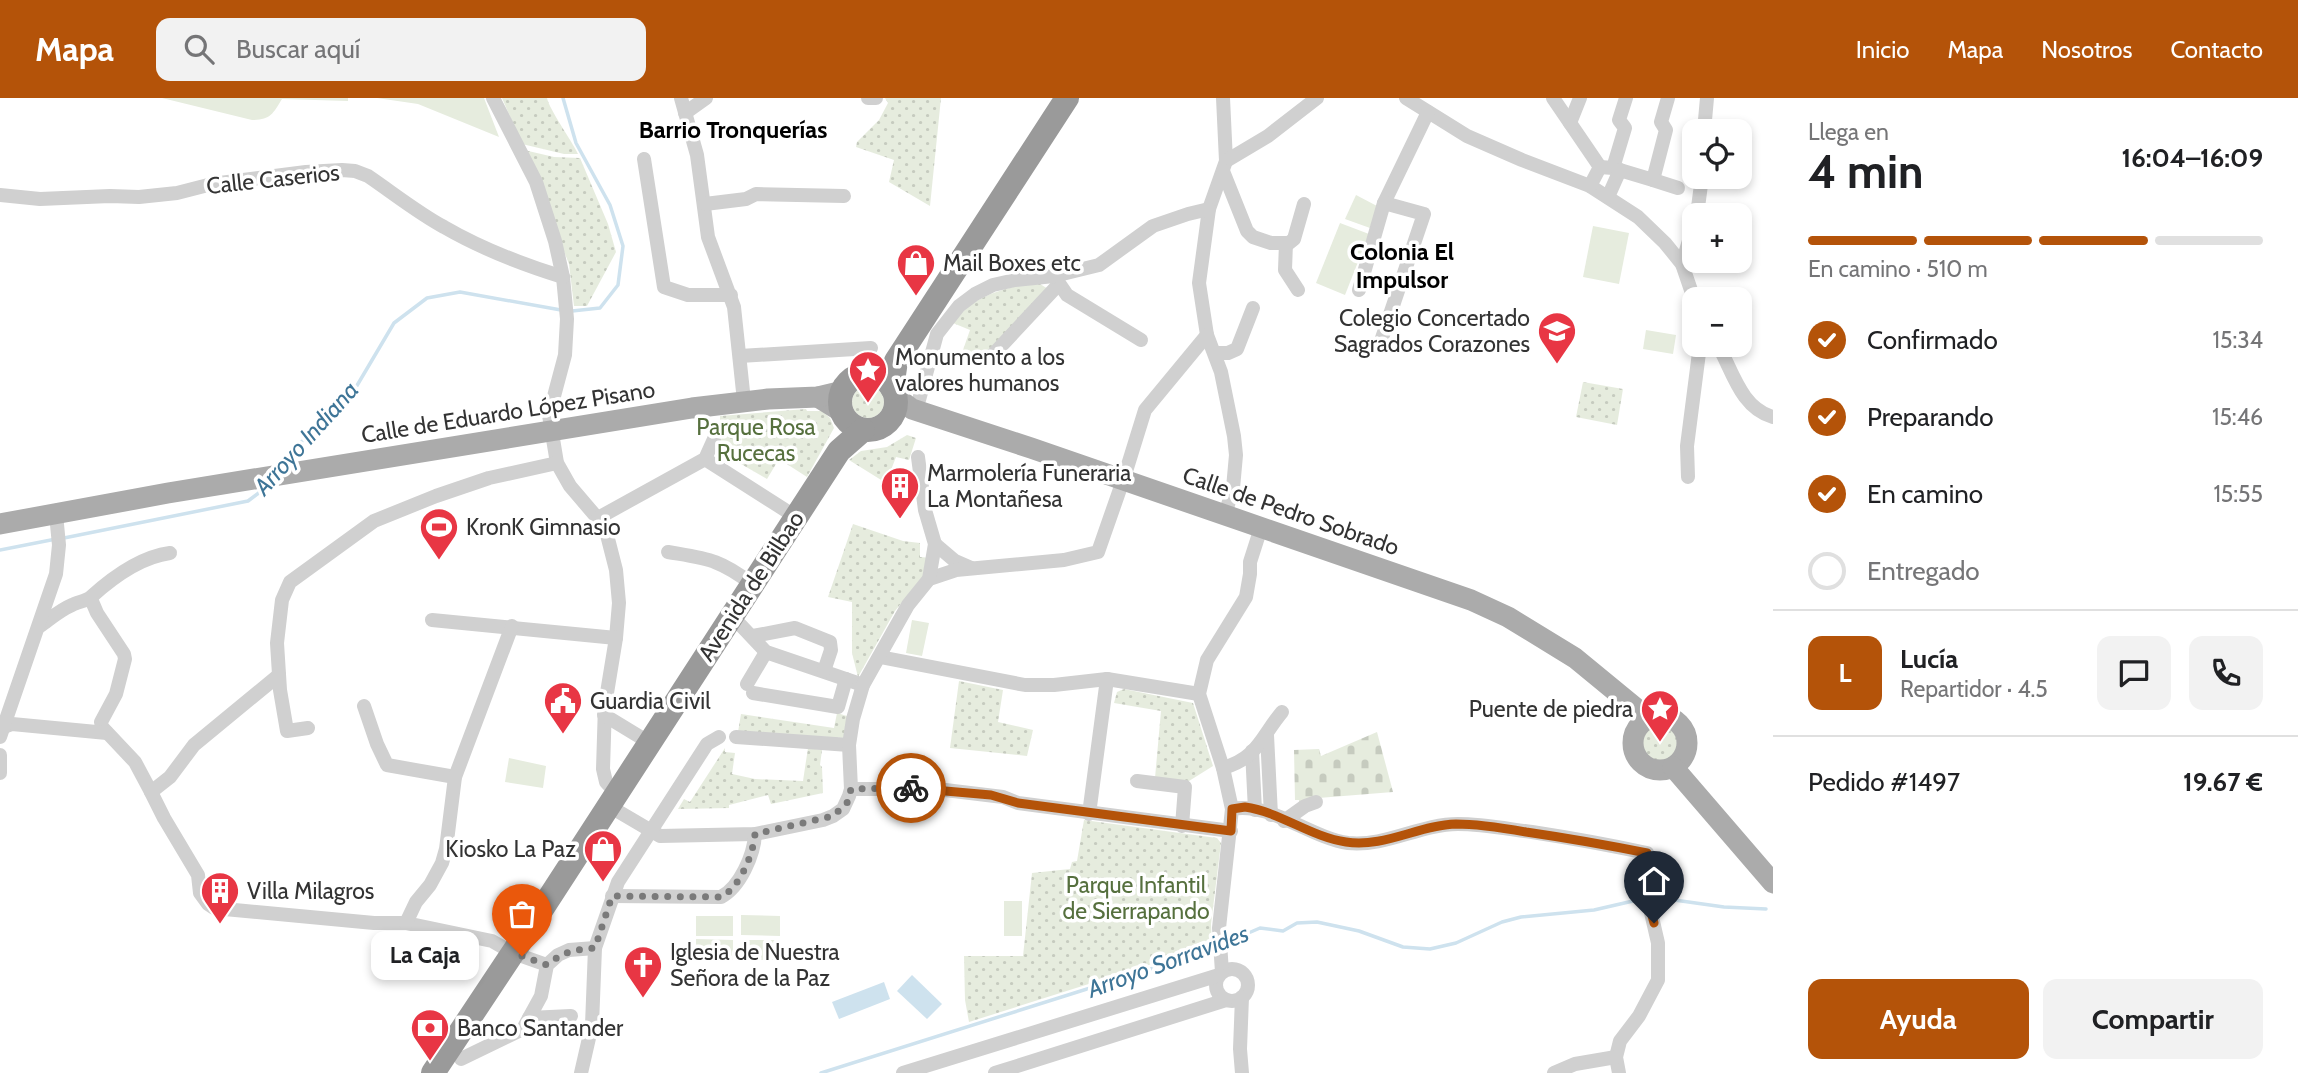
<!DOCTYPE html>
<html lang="es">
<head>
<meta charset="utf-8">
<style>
  body { margin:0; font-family:Cabin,sans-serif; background:#f2f2f2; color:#202124; height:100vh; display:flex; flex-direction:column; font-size:26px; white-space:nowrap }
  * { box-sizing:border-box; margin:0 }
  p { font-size:23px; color:#757577 }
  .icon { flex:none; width:38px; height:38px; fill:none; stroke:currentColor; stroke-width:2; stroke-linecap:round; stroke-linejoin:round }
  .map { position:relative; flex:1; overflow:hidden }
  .sheet { display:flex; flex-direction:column; background:#fff; width:525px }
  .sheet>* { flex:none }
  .controls { position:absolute; left:1682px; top:21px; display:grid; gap:14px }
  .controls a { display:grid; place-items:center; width:70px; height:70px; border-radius:14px; background:#fff; box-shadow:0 4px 10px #0003; font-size:35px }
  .pin { position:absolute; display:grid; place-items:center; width:60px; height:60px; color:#fff; margin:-72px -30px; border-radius:50% 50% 50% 0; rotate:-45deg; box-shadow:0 0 7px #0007 }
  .pin .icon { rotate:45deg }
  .courier { position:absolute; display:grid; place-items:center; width:70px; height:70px; margin:-35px; border:5px solid #b45309; border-radius:50%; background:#fff; color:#222; box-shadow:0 2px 9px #0007 }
  .bubble { position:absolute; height:49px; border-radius:14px; background:#fff; box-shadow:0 4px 10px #0003; font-size:23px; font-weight:700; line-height:49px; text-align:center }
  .summary em { font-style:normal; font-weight:700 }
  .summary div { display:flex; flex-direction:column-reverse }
  .summary { display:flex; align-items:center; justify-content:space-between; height:119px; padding:0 35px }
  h1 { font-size:46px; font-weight:700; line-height:52px }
  .bar { display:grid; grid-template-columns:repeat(4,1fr); gap:10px 7px; align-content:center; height:84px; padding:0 35px }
  .bar i { height:9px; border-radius:5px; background:#e0e0e0 }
  .bar .on { background:#b45309 }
  .bar p { grid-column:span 4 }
  .line { display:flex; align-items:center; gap:18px; padding:0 35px; border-top:2px solid #e0e0e0 }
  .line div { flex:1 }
  .round { display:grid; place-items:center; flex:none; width:74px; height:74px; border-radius:14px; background:#f2f2f2 }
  ol { padding:0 35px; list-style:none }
  li { display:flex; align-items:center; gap:21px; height:77px }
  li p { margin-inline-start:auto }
  li .icon { padding:7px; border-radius:50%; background:#b45309; color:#fff; stroke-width:4 }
  li:last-child { color:#757577 }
  li i { width:38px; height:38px; border:4px solid #e0e0e0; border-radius:50% }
  .cta { display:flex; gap:14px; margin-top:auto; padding:14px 35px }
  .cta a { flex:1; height:80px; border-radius:14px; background:#b45309; color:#fff; font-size:28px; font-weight:700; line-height:80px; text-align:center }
  .cta a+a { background:#f2f2f2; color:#202124 }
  header { display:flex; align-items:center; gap:42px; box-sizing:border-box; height:98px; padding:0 35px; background:#b45309; color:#fff }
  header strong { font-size:33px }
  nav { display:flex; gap:38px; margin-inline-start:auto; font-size:24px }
  .search { width:490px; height:63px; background:#f2f2f2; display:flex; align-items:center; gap:18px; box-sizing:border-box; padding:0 24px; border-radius:14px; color:#757577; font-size:26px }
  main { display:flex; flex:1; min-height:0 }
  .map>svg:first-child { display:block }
  .green { fill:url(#green-dots) }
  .cemetery { fill:url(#cemetery-stones) }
  .pitch { fill:#e6ecde }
  .water { fill:#cee2ee }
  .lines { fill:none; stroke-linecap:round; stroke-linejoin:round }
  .stream { stroke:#cee2ee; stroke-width:3.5 }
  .street { stroke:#d0d0d0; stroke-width:14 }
  .primary { stroke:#ababab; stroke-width:21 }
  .highway { stroke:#9a9a9a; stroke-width:24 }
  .done { stroke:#7a7a7a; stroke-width:7; stroke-dasharray:0 12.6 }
  .route { stroke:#b45309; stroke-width:9 }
  .labels { text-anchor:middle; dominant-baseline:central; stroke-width:7; stroke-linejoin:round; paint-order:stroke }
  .street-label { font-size:23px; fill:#333; stroke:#fff }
  .poi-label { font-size:23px; fill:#333; stroke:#fff; text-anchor:start }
  .park-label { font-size:23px; fill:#56703e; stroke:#fff }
  .neighbourhood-label { font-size:24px; font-weight:bold; fill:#000; stroke:#fff }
  .water-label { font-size:24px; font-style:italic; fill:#3e7597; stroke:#fff }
</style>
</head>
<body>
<header>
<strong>Mapa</strong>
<div class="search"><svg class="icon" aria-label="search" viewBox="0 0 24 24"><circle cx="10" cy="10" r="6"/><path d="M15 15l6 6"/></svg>Buscar aquí</div>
<nav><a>Inicio</a><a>Mapa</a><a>Nosotros</a><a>Contacto</a></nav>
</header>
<main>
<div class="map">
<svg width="1773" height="975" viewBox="0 0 1773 975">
  <defs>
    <pattern id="green-dots" width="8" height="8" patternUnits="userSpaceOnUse" patternTransform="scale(1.75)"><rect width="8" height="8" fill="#e6ecde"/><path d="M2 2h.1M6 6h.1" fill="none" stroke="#c6cbbf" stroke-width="1.8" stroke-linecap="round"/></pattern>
    <pattern id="cemetery-stones" width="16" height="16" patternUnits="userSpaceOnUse" patternTransform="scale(1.75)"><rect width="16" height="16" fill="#e6ecde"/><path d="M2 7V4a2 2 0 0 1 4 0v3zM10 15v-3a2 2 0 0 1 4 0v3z" fill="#c6cbbf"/></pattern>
  </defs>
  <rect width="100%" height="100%" fill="#fff"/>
  <g class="green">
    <path d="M502 0H547C549 11 572 43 578 56H564L522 46Z"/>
    <path d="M885 0H941L930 108 889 84 894 62 856 49 857 44 879 22 888 5Z"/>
    <path d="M524 52 554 59 580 60 608 126 616 154 587 208H574L569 166Z"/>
    <path d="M1037 184 1048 191 986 260 963 252 970 232 953 225C974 196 1003 191 1037 184Z"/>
    <path d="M1583 284 1623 291 1617 327 1576 319Z"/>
    <circle cx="868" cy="304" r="16"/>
    <path d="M806 311 807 313H822L830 320 834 330 807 379 779 361 767 381 715 351 720 335V318Z"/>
    <path d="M907 337 916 340 909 362 896 359 886 385 849 362 861 353 887 349Z"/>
    <path d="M853 426 903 443 920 445V459L932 460 927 473 895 513 858 579 852 555V504L828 499Z"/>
    <path d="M959 583 1003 592 998 624 1033 632 1027 658 950 650Z"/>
    <path d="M1124 591 1193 605 1213 668 1189 683 1155 680 1161 613 1114 605 1117 594Z"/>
    <path d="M837 615 847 618 845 640 738 634 741 616 834 630Z"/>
    <circle cx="1659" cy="645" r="18"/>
    <path d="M725 650V654L735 655 732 676 755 681 803 683 808 650 822 652 820 667 822 669 823 695 771 706 768 697 729 707V710L678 711 684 701 690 704Z"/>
    <path d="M1084 722 1217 740 1221 745 1211 826 1212 847 969 924 965 902 964 858H1023L1032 775 1070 771 1072 764 1077 763Z"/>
  </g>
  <path class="cemetery" d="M1377 634 1393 694 1306 701 1299 705V702H1295L1294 652 1319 651 1321 658Z"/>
  <g class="pitch">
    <path d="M162 0H348V3L282 1C273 16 270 22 252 22Z"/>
    <path d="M377 0H484L499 39 418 6Z"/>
    <path d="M1356 97 1377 108 1370 130 1345 121Z"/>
    <path d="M1340 125 1369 136 1345 197 1316 185Z"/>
    <path d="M1593 128 1629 135 1619 186 1583 179Z"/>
    <path d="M1646 232 1676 237 1673 256 1643 251Z"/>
    <path d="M912 522 929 525 922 558 906 555Z"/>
    <path d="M509 660 546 668 543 690 505 684Z"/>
    <rect x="1004" y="803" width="18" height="35"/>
    <path d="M741 817 780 818V838L741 837Z"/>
    <rect x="696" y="818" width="37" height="20"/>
    <path d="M696 841 733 842V862H696Z"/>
    <path d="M741 842H779V862H740Z"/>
  </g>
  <g class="water">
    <path d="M912 877 942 906 927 921 897 893Z"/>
    <path d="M884 884 890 901 839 921 832 904Z"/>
  </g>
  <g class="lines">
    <g class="stream">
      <path d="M563 0 576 45 610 107 623 148 618 187 600 210 572 213"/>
      <path d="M283 367 300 345 327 323 349 301 394 225 427 200 460 194 561 212"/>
      <path d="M64 440 248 403 268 388"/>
      <path d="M0 452 56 441"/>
      <path d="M1653 799 1724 809 1766 811"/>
      <path d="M1223 846 1260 830 1283 833 1297 825 1317 824 1359 833 1403 849 1430 851 1456 845 1502 824 1521 819 1594 812 1646 800"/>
      <path d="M821 975 1217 850"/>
    </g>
    <g class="street">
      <path d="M493 0 536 84 555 143 563 179 567 221 565 257 549 317 557 365 570 388 605 429 616 472 619 505 616 540 605 607 603 671 606 684 617 696"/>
      <path d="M681 0 697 57 708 139 734 209 744 303"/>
      <path d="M868 0H876"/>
      <path d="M1223 0 1226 63 1209 111 1199 185 1207 237 1221 274 1234 338 1236 357 1233 390 1225 417"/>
      <path d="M1406 0 1467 38 1522 62 1590 88 1638 119 1665 145 1682 166 1694 201"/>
      <path d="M1553 0 1600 69 1590 88"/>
      <path d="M685 15 706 0"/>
      <path d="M1570 25 1580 0"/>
      <path d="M1704 33 1707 0"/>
      <path d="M644 61 664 189 688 197H731"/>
      <path d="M1226 63 1268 38 1317 0"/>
      <path d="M1600 69 1613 70 1653 82 1666 32 1661 24 1668 0"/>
      <path d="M1613 70 1625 30 1619 22 1626 0"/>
      <path d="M1223 73 1247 133 1253 139 1271 145H1289L1294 141 1304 106"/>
      <path d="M1653 82 1678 90"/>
      <path d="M0 97 40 101 110 98 139 99 177 95 212 86 306 74 342 72 355 73 368 78C393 95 418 115 444 129 482 151 521 166 563 179"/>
      <path d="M1608 99 1620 72"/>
      <path d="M705 106 746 101 756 96 844 98"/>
      <path d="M1697 117 1702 79"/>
      <path d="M1286 145 1285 172 1298 192"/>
      <path d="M1682 166 1694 126"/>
      <path d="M1054 178 1067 197 1141 242"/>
      <path d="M1359 192 1384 105 1428 14"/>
      <path d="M1380 246 1424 116 1384 105"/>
      <path d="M1718 247C1733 274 1741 310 1773 319"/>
      <path d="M1215 255H1228L1237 251 1253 210"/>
      <path d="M740 258 871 250"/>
      <path d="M988 262 1059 186"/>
      <path d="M912 311 919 302 937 236 959 208 975 196 993 187 1015 182 1054 178 1099 167 1153 128 1188 116 1209 111"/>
      <path d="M705 361 796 419"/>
      <path d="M1688 379 1687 348 1700 247"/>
      <path d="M1123 383 1145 312 1207 237"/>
      <path d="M598 420 705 361 714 341"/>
      <path d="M935 446 955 463 971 470"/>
      <path d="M668 454C708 461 719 461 752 486"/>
      <path d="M929 481 956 472 1064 462 1098 454 1120 391"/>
      <path d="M91 501 97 515 124 556 125 561 116 596 101 624 102 629 135 664 151 694"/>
      <path d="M732 518 766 554 863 587"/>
      <path d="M432 522 616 540"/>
      <path d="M40 528C50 521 60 512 72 507 77 504 87 503 91 499 113 479 140 459 170 455"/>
      <path d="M753 538 795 530 830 544 831 552 824 573"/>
      <path d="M880 559 1025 587H1054L1107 581 1199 596"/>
      <path d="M279 577 194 647 170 679 151 694 164 720 198 777 200 795 208 806 214 810 374 825H406L492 843 513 855 547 867"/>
      <path d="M747 586 766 554"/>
      <path d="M753 595 838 609 846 581"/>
      <path d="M364 608 377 646 387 667 455 679"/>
      <path d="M604 617 650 645"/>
      <path d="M4 629 12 626 107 635"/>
      <path d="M308 630 287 633 280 592 277 545 282 502 290 484 374 423 436 398 489 380 557 365"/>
      <path d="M1267 637 1271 717"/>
      <path d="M0 639 56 476 59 447 56 416"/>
      <path d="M736 639 849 647"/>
      <path d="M1252 653 1255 712"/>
      <path d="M0 657V675"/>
      <path d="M1223 670C1258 660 1261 639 1282 614"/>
      <path d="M1137 683 1185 689 1182 728"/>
      <path d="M851 691H937L1003 699 1018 705 1231 733"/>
      <path d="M609 708 660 738 755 736 823 722 833 718 843 711 849 698 851 691 849 647 853 621 863 587 908 507 929 481 935 446 925 412 918 359"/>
      <path d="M1232 711C1268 703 1311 740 1348 745 1386 749 1420 726 1458 726 1482 726 1508 731 1532 734 1571 740 1609 747 1647 755L1649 806 1658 845V882L1639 918 1620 943 1616 959 1619 975"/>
      <path d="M1089 716 1107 581"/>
      <path d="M1284 723 1305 708 1316 704"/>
      <path d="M612 798 721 799C740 789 754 757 755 736"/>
      <path d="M406 825 416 804 430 787 442 765 446 751 455 679 512 528"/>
      <circle cx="1232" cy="887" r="16"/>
      <path d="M1222 874 1219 830 1232 711 1223 670 1199 596 1207 562 1246 499 1250 476V464L1258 439"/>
      <path d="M529 920 571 918"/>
      <path d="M461 961 523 931 541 898 547 867 558 857 569 852 595 850"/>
      <path d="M581 975 592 927 595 850 618 784 707 646 719 639"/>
      <path d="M903 975 1219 877"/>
      <path d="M995 975 1226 902"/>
      <path d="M1242 975 1240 951 1242 899"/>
      <path d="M1554 975 1575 966 1616 959"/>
    </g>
    <g class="primary">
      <path d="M895 298 912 311 1031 350 1471 502 1508 519 1575 560 1648 620"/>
      <path d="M818 299 842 314"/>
      <path d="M0 426 168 395 692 310 768 301 818 299 843 293"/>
      <circle cx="1660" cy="645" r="27"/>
      <path d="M1673 669 1773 785"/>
    </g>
    <g class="highway">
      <circle cx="868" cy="304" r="28"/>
      <path d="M892 290 896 263 1067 0"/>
      <path d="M433 975 538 817 839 353 863 332"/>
    </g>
  </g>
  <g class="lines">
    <path class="done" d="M522 858 547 867C565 853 572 852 595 850L612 798 721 799C740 789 753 757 755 736L833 718 847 705 851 691 911 690"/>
    <path class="route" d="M911 690 991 697 1018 705 1231 733 1232 711 1245 709C1280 714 1311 739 1346 744 1384 750 1419 727 1456 726 1479 726 1503 730 1526 734 1567 740 1607 747 1647 755L1649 806 1654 825"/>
  </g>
  <defs>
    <g id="shop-pin" transform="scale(2.0125)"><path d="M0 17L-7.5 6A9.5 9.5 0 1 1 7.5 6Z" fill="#e83644" stroke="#fff"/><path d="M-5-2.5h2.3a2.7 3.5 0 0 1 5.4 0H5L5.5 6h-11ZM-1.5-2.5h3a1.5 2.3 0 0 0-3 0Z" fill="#fff"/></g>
    <g id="school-pin" transform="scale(2.0125)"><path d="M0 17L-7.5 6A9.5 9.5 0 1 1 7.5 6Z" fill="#e83644" stroke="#fff"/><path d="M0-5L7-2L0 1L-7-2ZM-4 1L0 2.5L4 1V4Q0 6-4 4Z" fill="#fff"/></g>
    <g id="sight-pin" transform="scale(2.0125)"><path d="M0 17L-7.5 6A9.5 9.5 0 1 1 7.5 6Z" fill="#e83644" stroke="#fff"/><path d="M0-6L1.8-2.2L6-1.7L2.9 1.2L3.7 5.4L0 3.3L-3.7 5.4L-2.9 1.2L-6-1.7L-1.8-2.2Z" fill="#fff"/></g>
    <g id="building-pin" transform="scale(2.0125)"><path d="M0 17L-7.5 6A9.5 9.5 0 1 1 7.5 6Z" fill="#e83644" stroke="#fff"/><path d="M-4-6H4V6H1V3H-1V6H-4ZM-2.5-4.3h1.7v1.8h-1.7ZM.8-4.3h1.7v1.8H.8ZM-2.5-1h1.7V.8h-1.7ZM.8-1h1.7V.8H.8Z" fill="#fff"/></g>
    <g id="stadium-pin" transform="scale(2.0125)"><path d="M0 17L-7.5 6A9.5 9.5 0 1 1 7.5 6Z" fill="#e83644" stroke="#fff"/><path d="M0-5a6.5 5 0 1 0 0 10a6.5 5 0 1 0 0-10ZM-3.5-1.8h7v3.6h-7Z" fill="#fff"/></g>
    <g id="civic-pin" transform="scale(2.0125)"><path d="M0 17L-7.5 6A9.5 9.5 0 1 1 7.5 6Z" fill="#e83644" stroke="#fff"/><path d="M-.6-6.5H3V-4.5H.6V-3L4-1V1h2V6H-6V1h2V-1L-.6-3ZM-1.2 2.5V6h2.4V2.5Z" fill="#fff"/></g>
    <g id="church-pin" transform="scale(2.0125)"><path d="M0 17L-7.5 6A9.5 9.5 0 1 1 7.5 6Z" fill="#e83644" stroke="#fff"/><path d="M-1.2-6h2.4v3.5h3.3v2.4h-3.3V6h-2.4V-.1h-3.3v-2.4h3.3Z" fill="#fff"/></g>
    <g id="bank-pin" transform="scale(2.0125)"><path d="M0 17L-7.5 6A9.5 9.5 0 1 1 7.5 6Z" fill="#e83644" stroke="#fff"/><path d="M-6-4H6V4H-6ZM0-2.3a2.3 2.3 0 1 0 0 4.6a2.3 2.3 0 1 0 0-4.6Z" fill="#fff"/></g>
  </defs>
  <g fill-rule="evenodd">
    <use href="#shop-pin" x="916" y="165"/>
    <use href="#school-pin" x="1557" y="233"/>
    <use href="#sight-pin" x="868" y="272"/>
    <use href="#building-pin" x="900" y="388"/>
    <use href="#stadium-pin" x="439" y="429"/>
    <use href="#civic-pin" x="563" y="603"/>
    <use href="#sight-pin" x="1660" y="611"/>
    <use href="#shop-pin" x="603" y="751"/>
    <use href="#building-pin" x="220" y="793"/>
    <use href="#church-pin" x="643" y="867"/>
    <use href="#bank-pin" x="430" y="930"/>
  </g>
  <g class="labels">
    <g class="street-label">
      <text transform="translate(273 81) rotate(-6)">Calle Caserios</text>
      <text transform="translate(508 314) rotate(-9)">Calle de Eduardo López Pisano</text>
      <text transform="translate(1291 413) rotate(19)">Calle de Pedro Sobrado</text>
      <text transform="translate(751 488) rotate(-57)">Avenida de Bilbao</text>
    </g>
    <g class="poi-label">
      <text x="943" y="165">Mail Boxes etc</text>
      <text x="1530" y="220" text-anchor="end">Colegio Concertado<tspan x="1530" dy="26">Sagrados Corazones</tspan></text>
      <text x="895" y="259">Monumento a los<tspan x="895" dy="26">valores humanos</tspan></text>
      <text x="927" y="375">Marmolería Funeraria<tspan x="927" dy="26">La Montañesa</tspan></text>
      <text x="466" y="429">KronK Gimnasio</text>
      <text x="590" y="603">Guardia Civil</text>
      <text x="1633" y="611" text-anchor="end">Puente de piedra</text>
      <text x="576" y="751" text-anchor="end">Kiosko La Paz</text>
      <text x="247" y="793">Villa Milagros</text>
      <text x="670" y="854">Iglesia de Nuestra<tspan x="670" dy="26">Señora de la Paz</tspan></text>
      <text x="457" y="930">Banco Santander</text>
    </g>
    <g class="park-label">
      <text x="756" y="329">Parque Rosa<tspan x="756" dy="26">Rucecas</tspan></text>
      <text x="1136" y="787">Parque Infantil<tspan x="1136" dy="26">de Sierrapando</tspan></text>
    </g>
    <g class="neighbourhood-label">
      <text x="733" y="31">Barrio Tronquerías</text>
      <text x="1402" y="153">Colonia El<tspan x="1402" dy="28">Impulsor</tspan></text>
    </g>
    <g class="water-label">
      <text transform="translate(306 340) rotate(-48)">Arroyo Indiana</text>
      <text transform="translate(1168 863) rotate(-20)">Arroyo Sorravides</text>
    </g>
  </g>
</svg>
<div class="controls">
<a><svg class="icon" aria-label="locate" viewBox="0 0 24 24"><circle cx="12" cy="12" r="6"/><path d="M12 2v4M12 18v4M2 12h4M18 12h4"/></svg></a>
<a>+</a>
<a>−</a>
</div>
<div class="pin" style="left:522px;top:858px;background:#ea580c"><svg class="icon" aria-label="bag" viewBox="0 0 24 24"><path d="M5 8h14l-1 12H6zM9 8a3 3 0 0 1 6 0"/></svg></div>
<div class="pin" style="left:1654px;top:825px;background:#1f2937"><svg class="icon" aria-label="home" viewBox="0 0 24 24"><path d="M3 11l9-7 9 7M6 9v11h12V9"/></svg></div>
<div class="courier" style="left:911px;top:690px"><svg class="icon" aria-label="bike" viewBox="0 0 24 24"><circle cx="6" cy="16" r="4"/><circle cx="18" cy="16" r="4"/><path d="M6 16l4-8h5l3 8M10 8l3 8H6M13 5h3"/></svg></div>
<div class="bubble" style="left:371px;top:833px;width:108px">La Caja</div>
</div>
<section class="sheet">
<div class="summary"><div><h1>4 min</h1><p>Llega en</p></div><em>16:04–16:09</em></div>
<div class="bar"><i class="on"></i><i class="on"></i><i class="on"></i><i></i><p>En camino · 510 m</p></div>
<ol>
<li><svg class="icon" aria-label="check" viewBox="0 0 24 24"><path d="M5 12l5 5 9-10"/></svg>Confirmado<p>15:34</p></li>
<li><svg class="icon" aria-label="check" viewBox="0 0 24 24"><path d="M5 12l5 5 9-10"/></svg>Preparando<p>15:46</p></li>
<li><svg class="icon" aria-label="check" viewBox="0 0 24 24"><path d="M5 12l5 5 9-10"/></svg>En camino<p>15:55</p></li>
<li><i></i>Entregado</li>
</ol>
<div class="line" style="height:126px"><b class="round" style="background:#b45309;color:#fff">L</b><div><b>Lucía</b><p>Repartidor · 4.5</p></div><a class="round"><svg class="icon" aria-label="chat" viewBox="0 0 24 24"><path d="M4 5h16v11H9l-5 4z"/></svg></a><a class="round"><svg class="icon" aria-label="phone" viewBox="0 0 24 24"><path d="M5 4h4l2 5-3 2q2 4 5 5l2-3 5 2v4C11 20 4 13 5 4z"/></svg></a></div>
<div class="line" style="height:91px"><div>Pedido #1497</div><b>19.67 €</b></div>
<div class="cta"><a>Ayuda</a><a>Compartir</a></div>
</section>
</main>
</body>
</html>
